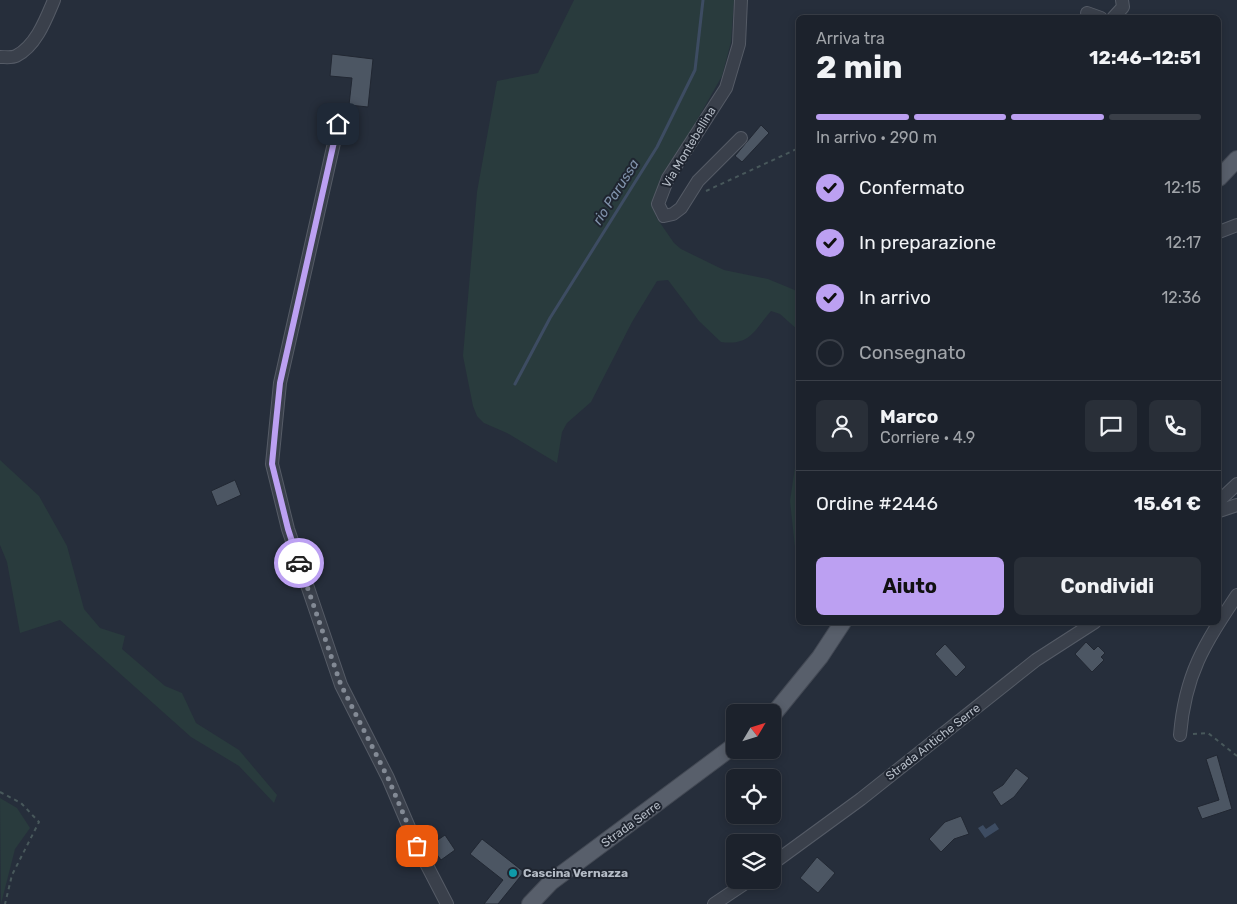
<!DOCTYPE html>
<html lang="it">
<head>
<meta charset="utf-8">
<style>
  body { margin:0; font-family:Rubik,sans-serif; background:#292f38; color:#f1f3f6; height:100vh; display:flex; flex-direction:column; font-size:19px; white-space:nowrap }
  * { box-sizing:border-box; margin:0 }
  p { font-size:16px; color:#a0a4a9 }
  .icon { flex:none; width:28px; height:28px; fill:none; stroke:currentColor; stroke-width:2; stroke-linecap:round; stroke-linejoin:round }
  .map { position:relative; flex:1; overflow:hidden }
  .side { position:absolute; left:796px; top:15px; width:425px; height:610px; display:flex; flex-direction:column; background:#1c222c; border-radius:8px; box-shadow:0 2px 8px #0003,0 0 0 1px #3a3f48 }
  .side>* { flex:none }
  .needle { width:32px; rotate:52deg }
  .controls { position:absolute; left:726px; top:704px; display:grid; gap:10px }
  .controls a { display:grid; place-items:center; width:55px; height:55px; border-radius:8px; background:#1c222c; box-shadow:0 2px 8px #0003,0 0 0 1px #3a3f48; font-size:25px }
  .pin { position:absolute; display:grid; place-items:center; width:42px; height:42px; color:#fff; margin:-21px; border-radius:10px; box-shadow:0 2px 8px #0006 }
  .courier { position:absolute; display:grid; place-items:center; width:50px; height:50px; margin:-25px; border:4px solid #bca0f2; border-radius:50%; background:#fff; color:#222; box-shadow:0 1px 6px #0007 }
  .headline em { font-style:normal; font-weight:700 }
  .headline div { display:flex; flex-direction:column-reverse }
  .headline { display:flex; align-items:center; justify-content:space-between; height:85px; padding:0 20px }
  h1 { font-size:32px; font-weight:700; line-height:38px }
  .bar { display:grid; grid-template-columns:repeat(4,1fr); gap:8px 5px; align-content:center; height:60px; padding:0 20px }
  .bar i { height:6px; border-radius:4px; background:#3a3f48 }
  .bar .selected { background:#bca0f2 }
  .bar p { grid-column:span 4 }
  .line { display:flex; align-items:center; gap:12px; padding:0 20px; border-top:1px solid #3a3f48 }
  .line div { flex:1 }
  .round { display:grid; place-items:center; flex:none; width:52px; height:52px; border-radius:8px; background:#292f38 }
  ol { padding:0 20px; list-style:none }
  li { display:flex; align-items:center; gap:15px; height:55px }
  li p { margin-inline-start:auto }
  li .icon { padding:5px; border-radius:50%; background:#bca0f2; color:#111; stroke-width:4 }
  li:last-child { color:#a0a4a9 }
  li i { width:28px; height:28px; border:2px solid #3a3f48; border-radius:50% }
  .button { display:flex; gap:10px; margin-top:auto; padding:10px 20px }
  .button a { flex:1; height:58px; border-radius:8px; background:#bca0f2; color:#111; font-size:20px; font-weight:700; line-height:58px; text-align:center }
  .button a+a { background:#292f38; color:#f1f3f6 }
  .map>svg:first-child { display:block }
  .green { fill:#293b3d }
  .water { fill:#3d4c62 }
  .lines { fill:none; stroke-linecap:round; stroke-linejoin:round }
  .stream { stroke:#3d4c62; stroke-width:3 }
  .building { fill:#4c5663; stroke:#212732 }
  .minor-casing { stroke:#555b66; stroke-width:14 }
  .major-casing { stroke:#434954; stroke-width:18 }
  .path { stroke:#48585b; stroke-width:2; stroke-dasharray:4 4; stroke-linecap:butt }
  .minor { stroke:#3a404b; stroke-width:12 }
  .major { stroke:#585f6b; stroke-width:16 }
  .done { stroke:#838a95; stroke-width:5; stroke-dasharray:0 9 }
  .route { stroke:#bca0f2; stroke-width:6 }
  .culture-dot { fill:#0f9aa8; stroke:#1f2530; stroke-width:2 }
  .labels { text-anchor:middle; dominant-baseline:central; stroke-width:4; stroke-linejoin:round; paint-order:stroke }
  .street-label { font-size:12px; fill:#b5bcc6; stroke:#1f2530 }
  .poi-label { font-size:12px; font-weight:bold; fill:#b5bcc6; stroke:#1f2530; text-anchor:start }
  .water-label { font-size:14px; font-style:italic; fill:#8092ab; stroke:#1f2530 }
</style>
</head>
<body>
<div class="map">
<svg width="1237" height="904" viewBox="0 0 1237 904">
  <rect width="100%" height="100%" fill="#262e3b"/>
  <g class="green">
    <path d="M574 0H734L731 42 722 76 693 127 661 176 654 197V208L656 217 674 243 681 249 724 270 768 279 797 291 799 331 780 314 771 311C754 330 751 346 721 342L699 321 668 280 657 281 632 322 591 402 567 423 562 432 557 463 507 433 484 423 477 416 473 406 463 356 477 192 497 81 538 73Z"/>
    <path d="M799 440V567L797 566 790 501Z"/>
    <path d="M0 460 39 496 67 546 84 609 100 628 125 636 122 649 165 686 182 693 196 723 239 750 277 795 274 803 239 766 191 737 60 620 20 633 7 562 0 545Z"/>
    <path d="M0 798 17 808 30 828 15 849 1 904Z"/>
  </g>
  <path class="water" d="M995 823 999 829 985 838 978 828 983 825 986 829Z"/>
  <g class="lines">
    <path class="stream" d="M515 384 550 318 657 147 695 70 703 0"/>
  </g>
  <g class="building">
    <path d="M332 54 373 59 368 107 349 105 352 78 330 76Z"/>
    <path d="M761 125 769 133 742 162 735 156Z"/>
    <path d="M235 480 241 495 217 506 211 491Z"/>
    <path d="M1086 642 1094 650 1098 646 1105 653 1101 657 1104 660 1092 672 1075 654Z"/>
    <path d="M945 644 966 667 956 677 935 654Z"/>
    <path d="M1217 755 1232 809 1202 819 1197 807 1219 800 1206 759Z"/>
    <path d="M1016 768 1029 778 1014 797 1001 806 992 792 1003 785Z"/>
    <path d="M961 816 969 834 954 839 941 852 929 839 945 822Z"/>
    <path d="M445 835 455 850 441 860 430 845Z"/>
    <path d="M482 839 524 872 498 904H484L503 880 470 854Z"/>
    <path d="M817 857 835 873 818 893 800 878Z"/>
  </g>
  <g class="lines">
    <g class="minor-casing">
      <g id="minor">
        <path d="M1087 13 1101 18"/>
        <path d="M1113 18 1123 7 1122 0"/>
        <path d="M0 57C5 57 12 58 16 56 36 46 46 19 54 0"/>
        <path d="M338 125 280 383 272 464 288 529 341 685 388 778 417 846 447 904"/>
        <path d="M741 138 698 181 681 208 673 214 664 216 658 204 668 178 726 88 739 44 741 0"/>
        <path d="M1219 232 1237 225"/>
        <path d="M1219 501 1237 484"/>
        <path d="M1219 511 1237 505"/>
        <path d="M1180 735C1185 674 1204 645 1237 595"/>
        <path d="M772 864 861 799 1036 660 1095 622"/>
        <path d="M714 904 750 880"/>
      </g>
    </g>
    <g class="major-casing">
      <g id="major">
        <path d="M1219 178 1237 159"/>
        <path d="M772 716 820 657 843 622"/>
        <path d="M530 904 551 882 735 745"/>
      </g>
    </g>
    <g class="path">
      <path d="M706 191 799 148"/>
      <path d="M1193 734 1208 733 1237 756"/>
      <path d="M0 792 21 803 39 822 12 875 5 904"/>
    </g>
    <use href="#minor" class="minor"/>
    <use href="#major" class="major"/>
  </g>
  <g class="lines">
    <path class="done" d="M299 563 341 685 388 778 417 846"/>
    <path class="route" d="M299 563 288 529 272 464 275 432 280 383 338 124"/>
  </g>
  <circle class="culture-dot" cx="513" cy="873" r="5"/>
  <g class="labels">
    <g class="street-label">
      <text transform="translate(689 147) rotate(-59)">Via Montebellina</text>
      <text transform="translate(933 742) rotate(-38)">Strada Antiche Serre</text>
      <text transform="translate(631 824) rotate(-36)">Strada Serre</text>
    </g>
    <g class="poi-label">
      <text x="523" y="873">Cascina Vernazza</text>
    </g>
    <g class="water-label">
      <text transform="translate(616 192) rotate(-58)">rio Parussa</text>
    </g>
  </g>
</svg>
<div class="controls">
<a><svg class="needle" viewBox="-14 -14 28 28"><path d="M0-13l5 13h-10z" fill="#e53935"/><path d="M0 13l5-13h-10z" fill="#a0a4a9"/></svg></a>
<a><svg class="icon" aria-label="locate" viewBox="0 0 24 24"><circle cx="12" cy="12" r="6"/><path d="M12 2v4M12 18v4M2 12h4M18 12h4"/></svg></a>
<a><svg class="icon" aria-label="layers" viewBox="0 0 24 24"><path d="M12 4l9 5-9 5-9-5zM3 14l9 5 9-5"/></svg></a>
</div>
<div class="pin" style="left:417px;top:846px;background:#ea580c"><svg class="icon" aria-label="bag" viewBox="0 0 24 24"><path d="M5 8h14l-1 12H6zM9 8a3 3 0 0 1 6 0"/></svg></div>
<div class="pin" style="left:338px;top:124px;background:#1f2937"><svg class="icon" aria-label="home" viewBox="0 0 24 24"><path d="M3 11l9-7 9 7M6 9v11h12V9"/></svg></div>
<div class="courier" style="left:299px;top:563px"><svg class="icon" aria-label="car" viewBox="0 0 24 24"><path d="M5 17H2v-5l4-1 3-4h7l3 4 3 1v5h-3M9 17h6M6 11h13"/><circle cx="7" cy="17" r="2"/><circle cx="17" cy="17" r="2"/></svg></div>
<section class="side">
<div class="headline"><div><h1>2 min</h1><p>Arriva tra</p></div><em>12:46–12:51</em></div>
<div class="bar"><i class="selected"></i><i class="selected"></i><i class="selected"></i><i></i><p>In arrivo · 290 m</p></div>
<ol>
<li><svg class="icon" aria-label="check" viewBox="0 0 24 24"><path d="M5 12l5 5 9-10"/></svg>Confermato<p>12:15</p></li>
<li><svg class="icon" aria-label="check" viewBox="0 0 24 24"><path d="M5 12l5 5 9-10"/></svg>In preparazione<p>12:17</p></li>
<li><svg class="icon" aria-label="check" viewBox="0 0 24 24"><path d="M5 12l5 5 9-10"/></svg>In arrivo<p>12:36</p></li>
<li><i></i>Consegnato</li>
</ol>
<div class="line" style="height:90px"><a class="round"><svg class="icon" aria-label="person" viewBox="0 0 24 24"><circle cx="12" cy="8" r="4"/><path d="M4 21q1-7 8-7t8 7"/></svg></a><div><b>Marco</b><p>Corriere · 4.9</p></div><a class="round"><svg class="icon" aria-label="chat" viewBox="0 0 24 24"><path d="M4 5h16v11H9l-5 4z"/></svg></a><a class="round"><svg class="icon" aria-label="phone" viewBox="0 0 24 24"><path d="M5 4h4l2 5-3 2q2 4 5 5l2-3 5 2v4C11 20 4 13 5 4z"/></svg></a></div>
<div class="line" style="height:65px"><div>Ordine #2446</div><b>15.61 €</b></div>
<div class="button"><a>Aiuto</a><a>Condividi</a></div>
</section>
</div>
</body>
</html>
